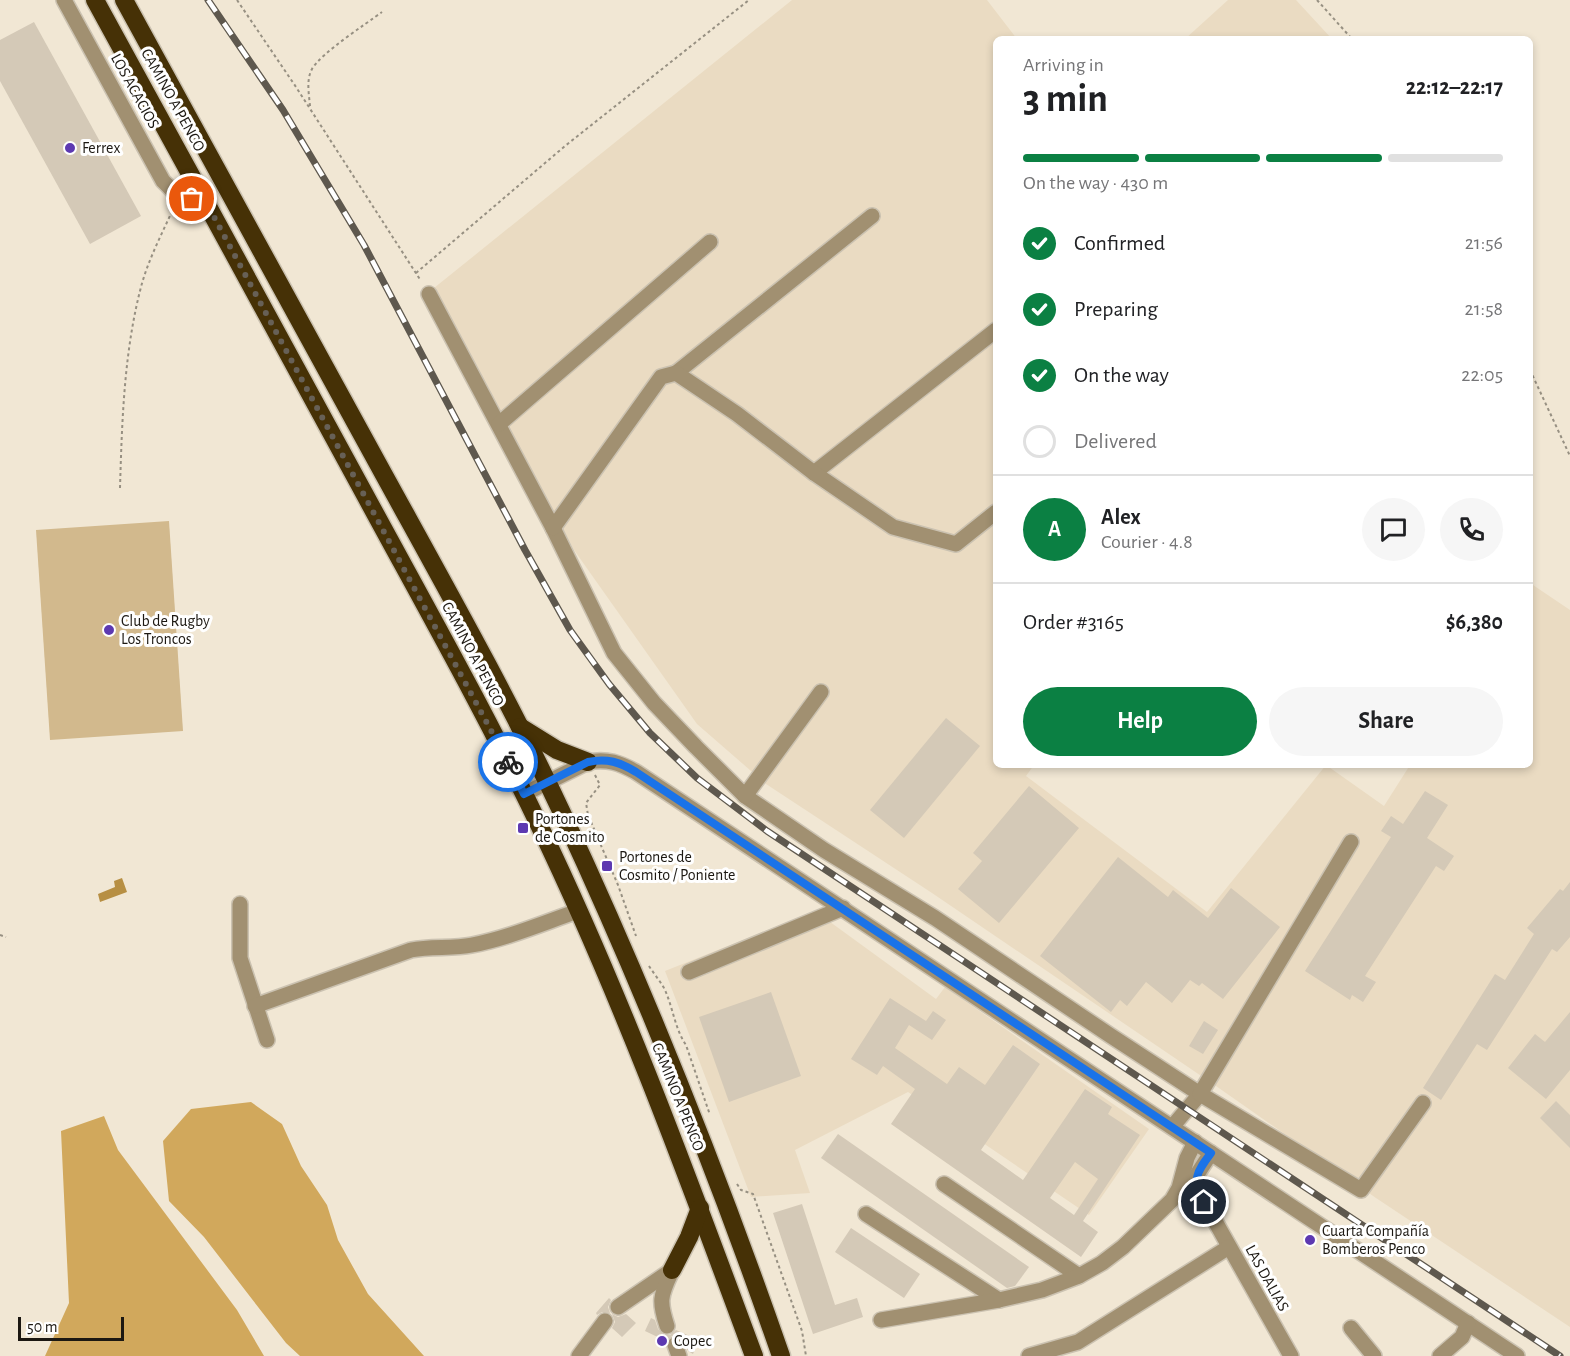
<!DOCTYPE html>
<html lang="en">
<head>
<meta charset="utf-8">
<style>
  body { margin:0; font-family:"Alegreya Sans",sans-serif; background:#f6f6f6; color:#202124; height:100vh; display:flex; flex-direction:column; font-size:22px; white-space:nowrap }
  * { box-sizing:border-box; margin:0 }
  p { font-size:20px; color:#757577 }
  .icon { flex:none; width:33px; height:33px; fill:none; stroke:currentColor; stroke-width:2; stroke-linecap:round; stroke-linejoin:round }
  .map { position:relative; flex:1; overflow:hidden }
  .side { position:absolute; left:993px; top:36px; width:540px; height:732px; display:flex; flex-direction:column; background:#fff; border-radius:9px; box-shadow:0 3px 9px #0003 }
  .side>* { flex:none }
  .scale { position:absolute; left:18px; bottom:15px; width:106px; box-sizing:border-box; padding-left:6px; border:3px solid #1c1812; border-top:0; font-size:16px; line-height:21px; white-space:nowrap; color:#1c1812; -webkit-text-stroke:4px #fff; paint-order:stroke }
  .pin { position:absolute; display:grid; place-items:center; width:51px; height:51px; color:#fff; margin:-26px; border:3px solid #fff; border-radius:50%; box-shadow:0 2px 6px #0007 }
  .courier { position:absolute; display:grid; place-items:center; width:60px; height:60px; margin:-30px; border:4px solid #1a73e8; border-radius:50%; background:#fff; color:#222; box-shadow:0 2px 8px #0007 }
  .head em { font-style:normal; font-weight:700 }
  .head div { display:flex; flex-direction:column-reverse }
  .head { display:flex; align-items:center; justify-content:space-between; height:102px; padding:0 30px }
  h1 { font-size:39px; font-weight:700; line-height:45px }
  .bar { display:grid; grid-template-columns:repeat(4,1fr); gap:9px 6px; align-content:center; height:72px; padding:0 30px }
  .bar i { height:8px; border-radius:4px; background:#e0e0e0 }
  .bar .current { background:#0b8043 }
  .bar p { grid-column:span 4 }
  .line { display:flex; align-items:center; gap:15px; padding:0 30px; border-top:2px solid #e0e0e0 }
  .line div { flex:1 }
  .round { display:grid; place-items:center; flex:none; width:63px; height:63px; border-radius:32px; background:#f6f6f6 }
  ol { padding:0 30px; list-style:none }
  li { display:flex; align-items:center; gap:18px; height:66px }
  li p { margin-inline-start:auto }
  li .icon { padding:6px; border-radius:50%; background:#0b8043; color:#fff; stroke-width:4 }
  li:last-child { color:#757577 }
  li i { width:33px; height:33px; border:3px solid #e0e0e0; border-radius:50% }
  .primary-button { display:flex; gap:12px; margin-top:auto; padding:12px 30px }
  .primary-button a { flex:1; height:69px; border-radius:36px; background:#0b8043; color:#fff; font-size:24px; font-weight:700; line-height:69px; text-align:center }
  .primary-button a+a { background:#f6f6f6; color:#202124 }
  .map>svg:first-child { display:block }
  .built { fill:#eadbc2 }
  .green { fill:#d2b98d }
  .forest { fill:#d1a85c }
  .water { fill:#b78f43 }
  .building { fill:#d4c9b7; fill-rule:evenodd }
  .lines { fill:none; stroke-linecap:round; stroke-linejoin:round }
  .minor-casing { stroke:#cbc2b1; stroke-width:18 }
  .highway-casing { stroke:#cbc2b1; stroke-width:21 }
  .path { stroke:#979082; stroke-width:2; stroke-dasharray:3 3; stroke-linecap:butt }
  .minor { stroke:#a19071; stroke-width:15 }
  .highway { stroke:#463106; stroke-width:18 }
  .rail-casing { stroke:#5e584e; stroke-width:7 }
  .rail { stroke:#fff; stroke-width:4.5; stroke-dasharray:14; stroke-linecap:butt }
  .done { stroke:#676056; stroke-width:6; stroke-dasharray:0 10.8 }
  .route { stroke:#1a73e8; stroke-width:8 }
  .poi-dot { fill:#5d39b1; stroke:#fff; stroke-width:2 }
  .labels { text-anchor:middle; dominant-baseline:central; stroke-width:6; stroke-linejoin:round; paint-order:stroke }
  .street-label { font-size:16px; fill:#1c1812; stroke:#fff }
  .poi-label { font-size:16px; fill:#1c1812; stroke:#fff; text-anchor:start }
</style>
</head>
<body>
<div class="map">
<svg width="1570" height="1356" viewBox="0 0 1570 1356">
  <rect width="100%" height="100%" fill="#f1e7d4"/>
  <g class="built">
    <path d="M792 0H987L1017 39H996V765H1034L1026 776 1207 912 1326 765 1384 806 1410 765H1530V583L1570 610V1327L1376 1198 1216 1086 932 893 766 784 697 724 574 550 434 288Z"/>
    <path d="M1228 0H1296L1332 39H1185Z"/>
    <path d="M815 911 936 999 945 987 1149 1129 1089 1215 908 1092 795 1150 810 1193 751 1197 665 971Z"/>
  </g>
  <path class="green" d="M169 521 183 731 50 740 36 530Z"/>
  <g class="forest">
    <path d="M251 1102 282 1124 301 1166 327 1205 338 1240 368 1294 424 1356H300L286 1343 204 1237 169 1201 163 1141 191 1109Z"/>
    <path d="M104 1116 118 1150 237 1310 264 1356H45L69 1303 61 1131Z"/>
  </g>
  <path class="water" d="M122 878 127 892 100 902 98 894 115 887 114 881Z"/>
  <g class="building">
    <path d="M34 22 141 216 90 244 0 81V40Z"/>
    <path d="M946 718 980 746 904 838 870 810Z"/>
    <path d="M1029 786 1079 828 999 923 958 889 982 861 973 853Z"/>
    <path d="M1425 791 1448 805 1427 838 1454 856 1444 871 1436 866 1365 976 1376 982 1363 1002 1352 995 1350 1000 1305 971 1391 837 1381 831 1391 816 1403 824Z"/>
    <path d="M1118 857 1168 897 1173 890 1208 918 1231 888 1280 927 1223 999 1202 983 1199 986 1190 980 1172 1003 1146 982 1127 1006 1120 1000 1111 1012 1040 956Z"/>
    <path d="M1570 882V937L1557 952 1552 949 1487 1050 1477 1044 1441 1100 1423 1088 1495 974 1505 980 1534 934 1527 928 1560 889 1563 891Z"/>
    <path d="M771 992 801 1076 729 1102 699 1017Z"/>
    <path d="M890 998 926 1021 933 1011 946 1020 932 1040 909 1025 895 1048 947 1084 959 1067 985 1085 1013 1045 1040 1064 981 1150 1023 1180 1085 1089 1112 1107 1108 1114 1140 1135 1083 1221 1098 1232 1081 1257 891 1124 915 1089 883 1066 877 1075 851 1059ZM1075 1162 1098 1179 1074 1215 1050 1198Z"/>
    <path d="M1570 1012V1070L1546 1099 1508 1068 1535 1034 1545 1042Z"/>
    <path d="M1204 1021 1218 1030 1203 1054 1189 1046Z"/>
    <path d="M1556 1101 1570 1115V1148L1540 1118Z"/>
    <path d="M838 1134 1029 1267 1015 1286 1007 1288 821 1158Z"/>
    <path d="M802 1204 835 1305 857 1298 863 1317 813 1334 773 1213Z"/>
    <path d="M851 1228 920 1274 904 1298 835 1252Z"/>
    <path d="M609 1298 611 1300 608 1307 610 1313 602 1312 597 1315 596 1313Z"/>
    <path d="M612 1314 618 1317 626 1314 636 1323 622 1337 612 1328 615 1322Z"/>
    <path d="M651 1318 655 1320 658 1329 664 1335H670L676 1330 699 1340 693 1354 688 1351 681 1337 672 1336 666 1341 645 1331Z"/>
  </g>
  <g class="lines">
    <g class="minor-casing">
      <g id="minor">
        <path d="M64 0 163 181 178 196"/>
        <path d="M429 294 553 528 614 653 654 703 696 747 745 796 824 850 935 918 1111 1036 1200 1094 1172 1127"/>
        <path d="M676 373 872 216"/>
        <path d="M499 424 710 242"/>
        <path d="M814 473 996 330"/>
        <path d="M553 528 661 377 676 373 737 414 814 473 893 527 956 544 996 512"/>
        <path d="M524 794 588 762C607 758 620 763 636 772L1517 1356"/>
        <path d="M745 796 821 692"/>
        <path d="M1351 842 1200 1094 1361 1190 1423 1103"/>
        <path d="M240 904V958L267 1040"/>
        <path d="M689 972 843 908"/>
        <path d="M255 1006 411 950C432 946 452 949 472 945 508 938 543 923 578 911"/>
        <path d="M1211 1153 1196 1176 1198 1191 1291 1356"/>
        <path d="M944 1184 1079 1276"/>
        <path d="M866 1214 999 1300"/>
        <path d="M618 1307 672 1270"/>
        <path d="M881 1320 999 1300 1042 1290 1079 1276 1102 1263 1123 1247 1172 1200 1179 1188 1187 1158 1195 1142"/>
        <path d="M667 1326C659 1302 660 1296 671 1273"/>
        <path d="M1351 1328 1374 1356"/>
        <path d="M675 1345 679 1356"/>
        <path d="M579 1356 605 1321"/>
        <path d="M1029 1356 1078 1342 1229 1247"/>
        <path d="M1440 1356 1462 1337 1468 1323"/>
      </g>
    </g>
    <g class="highway-casing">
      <g id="highway">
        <path d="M95 0C185 164 275 329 364 493 424 604 487 715 541 829 623 1000 688 1178 754 1356"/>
        <path d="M124 0C207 151 289 302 372 453 437 572 505 691 563 815 645 991 717 1172 781 1356"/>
        <path d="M178 196 206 202"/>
        <path d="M520 727 557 750 588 762"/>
        <path d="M672 1270 689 1237 700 1208"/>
      </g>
    </g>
    <g class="path">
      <path d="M237 0 296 87 421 281"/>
      <path d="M1317 0 1352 39"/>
      <path d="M310 106C309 94 306 80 312 69 321 53 366 24 382 12"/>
      <path d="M416 273 565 146 749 0"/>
      <path d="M1530 370 1570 456"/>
      <path d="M120 488C122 421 124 352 141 287 148 260 162 234 173 209"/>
      <path d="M595 775 600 785 586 803 588 815 618 885 636 936"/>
      <path d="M0 935 6 937"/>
      <path d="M649 966C654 974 661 982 665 990 673 1008 675 1029 686 1045L710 1115"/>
      <path d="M737 1184 741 1190 753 1194 802 1331 806 1356"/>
    </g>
    <use href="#minor" class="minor"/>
    <use href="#highway" class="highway"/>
    <g class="rail-casing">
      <path id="rail" d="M208 0 283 110 364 245 525 550 570 630 609 684 650 733 697 778 767 831 1560 1356"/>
    </g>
    <use href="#rail" class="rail"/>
  </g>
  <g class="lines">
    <path class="done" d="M192 199 206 202 508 762"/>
    <path class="route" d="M508 762 524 794 588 762C607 758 620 762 636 772L1211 1153C1196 1173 1192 1178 1204 1202"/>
  </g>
  <g class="poi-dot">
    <circle cx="70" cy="148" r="6"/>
    <circle cx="109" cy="630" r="6"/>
    <rect x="517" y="822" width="12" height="12" rx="3"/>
    <rect x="601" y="860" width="12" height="12" rx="3"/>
    <circle cx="1310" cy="1240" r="6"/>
    <circle cx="662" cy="1341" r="6"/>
  </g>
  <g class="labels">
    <g class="street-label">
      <text transform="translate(135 91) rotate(61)">LOS ACACIOS</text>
      <text transform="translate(173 100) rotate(61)">CAMINO A PENCO</text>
      <text transform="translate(473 654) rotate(62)">CAMINO A PENCO</text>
      <text transform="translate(678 1097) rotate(68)">CAMINO A PENCO</text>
      <text transform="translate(1267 1278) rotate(61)">LAS DALIAS</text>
    </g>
    <g class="poi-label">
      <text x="82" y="148">Ferrex</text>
      <text x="121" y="621">Club de Rugby<tspan x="121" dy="18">Los Troncos</tspan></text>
      <text x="535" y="819">Portones<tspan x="535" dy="18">de Cosmito</tspan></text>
      <text x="619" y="857">Portones de<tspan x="619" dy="18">Cosmito / Poniente</tspan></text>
      <text x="1322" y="1231">Cuarta Compañía<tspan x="1322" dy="18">Bomberos Penco</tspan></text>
      <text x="674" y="1341">Copec</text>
    </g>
  </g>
</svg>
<div class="scale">50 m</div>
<div class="pin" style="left:192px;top:199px;background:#ea580c"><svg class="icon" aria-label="bag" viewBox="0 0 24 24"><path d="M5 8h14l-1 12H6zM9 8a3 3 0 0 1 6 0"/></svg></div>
<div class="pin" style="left:1204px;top:1202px;background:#1f2937"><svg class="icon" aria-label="home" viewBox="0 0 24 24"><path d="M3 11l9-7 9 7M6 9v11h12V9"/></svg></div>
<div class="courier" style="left:508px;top:762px"><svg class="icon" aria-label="bike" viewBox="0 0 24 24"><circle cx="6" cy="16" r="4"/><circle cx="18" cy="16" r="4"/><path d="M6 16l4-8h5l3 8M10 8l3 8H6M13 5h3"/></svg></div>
<section class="side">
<div class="head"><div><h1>3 min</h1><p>Arriving in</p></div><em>22:12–22:17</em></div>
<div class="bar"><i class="current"></i><i class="current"></i><i class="current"></i><i></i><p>On the way · 430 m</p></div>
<ol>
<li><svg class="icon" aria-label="check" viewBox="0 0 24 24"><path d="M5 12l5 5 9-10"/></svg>Confirmed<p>21:56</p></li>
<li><svg class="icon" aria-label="check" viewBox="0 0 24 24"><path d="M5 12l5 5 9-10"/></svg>Preparing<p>21:58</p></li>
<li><svg class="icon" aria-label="check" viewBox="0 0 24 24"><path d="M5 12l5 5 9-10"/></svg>On the way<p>22:05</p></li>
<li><i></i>Delivered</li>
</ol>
<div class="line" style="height:108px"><b class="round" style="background:#0b8043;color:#fff">A</b><div><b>Alex</b><p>Courier · 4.8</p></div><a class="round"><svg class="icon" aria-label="chat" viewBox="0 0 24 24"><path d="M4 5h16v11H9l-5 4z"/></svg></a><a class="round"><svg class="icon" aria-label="phone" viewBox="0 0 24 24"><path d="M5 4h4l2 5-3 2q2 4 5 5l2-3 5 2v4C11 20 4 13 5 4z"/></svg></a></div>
<div class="line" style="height:78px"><div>Order #3165</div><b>$6,380</b></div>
<div class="primary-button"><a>Help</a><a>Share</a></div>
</section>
</div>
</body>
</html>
